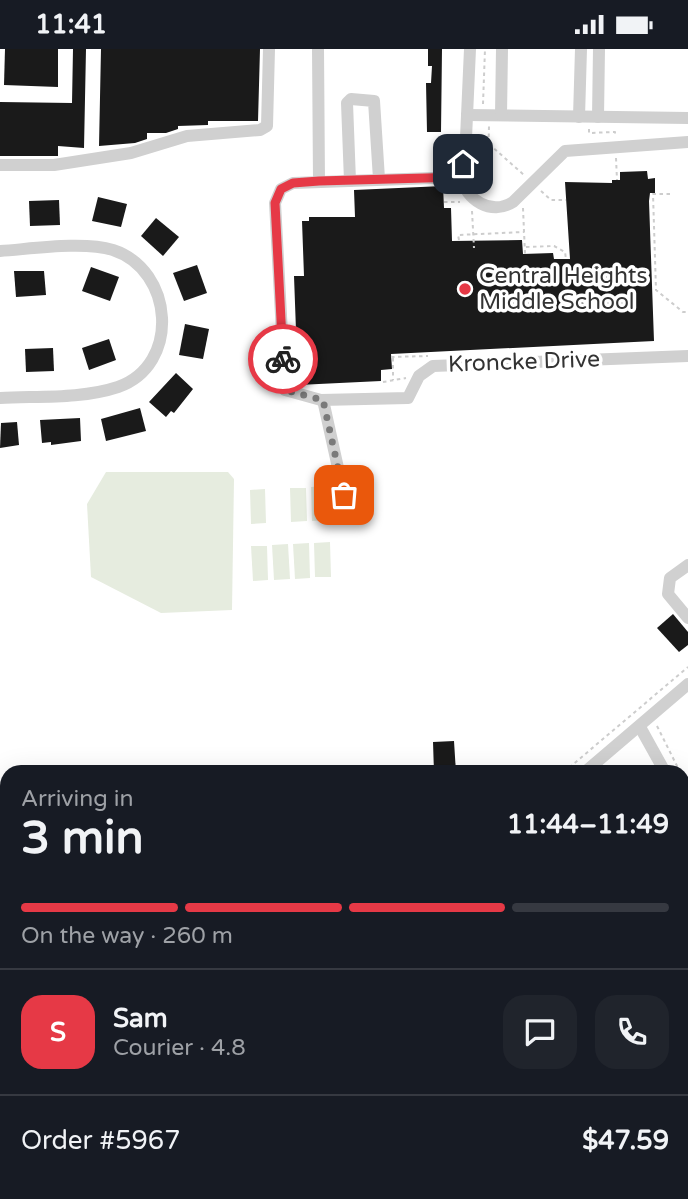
<!DOCTYPE html>
<html lang="en">
<head>
<meta charset="utf-8">
<style>
  body { margin:0; font-family:"Varela Round",sans-serif; background:#20242c; color:#f1f3f6; height:100vh; display:flex; flex-direction:column; font-size:26px; white-space:nowrap }
  * { box-sizing:border-box; margin:0 }
  p { font-size:23px; color:#9ea1a6 }
  .icon { flex:none; width:38px; height:38px; fill:none; stroke:currentColor; stroke-width:2; stroke-linecap:round; stroke-linejoin:round }
  .map { position:relative; flex:1; overflow:hidden }
  .side { position:absolute; left:0px; top:716px; width:690px; height:436px; display:flex; flex-direction:column; background:#171b24; border-radius:21px 21px 0 0; box-shadow:0 7px 28px #0002 }
  .side>* { flex:none }
  .pin { position:absolute; display:grid; place-items:center; width:60px; height:60px; color:#fff; margin:-30px; border-radius:14px; box-shadow:0 4px 10px #0006 }
  .courier { position:absolute; display:grid; place-items:center; width:70px; height:70px; margin:-35px; border:5px solid #e63946; border-radius:50%; background:#fff; color:#222; box-shadow:0 2px 9px #0007 }
  .overview em { font-style:normal; font-weight:800 }
  .overview div { display:flex; flex-direction:column-reverse }
  .overview { display:flex; align-items:center; justify-content:space-between; height:119px; padding:0 21px }
  h1 { font-size:46px; font-weight:800; line-height:52px }
  .bar { display:grid; grid-template-columns:repeat(4,1fr); gap:10px 7px; align-content:center; height:84px; padding:0 21px }
  .bar i { height:9px; border-radius:5px; background:#363941 }
  .bar .current { background:#e63946 }
  .bar p { grid-column:span 4 }
  .line { display:flex; align-items:center; gap:18px; padding:0 21px; border-top:2px solid #363941 }
  .line div { flex:1 }
  .round { display:grid; place-items:center; flex:none; width:74px; height:74px; border-radius:21px; background:#20242c }
  .status { display:flex; justify-content:space-between; align-items:center; height:49px; padding:0 35px; background:#171b24; direction:ltr }
  .status svg { height:19px; fill:currentColor }
  .map>svg:first-child { display:block }
  .green { fill:#e6ecdf }
  .building { fill:#1a1a1a }
  .lines { fill:none; stroke-linecap:round; stroke-linejoin:round }
  .path { stroke:#cdcdcd; stroke-width:2; stroke-dasharray:3.5 3.5; stroke-linecap:butt }
  .minor { stroke:#d0d0d0; stroke-width:12 }
  .rail-casing { stroke:#888; stroke-width:5 }
  .rail { stroke:#fff; stroke-width:2.5; stroke-dasharray:8; stroke-linecap:butt }
  .done { stroke:#7a7a7a; stroke-width:7; stroke-dasharray:0 12.6 }
  .route { stroke:#e63946; stroke-width:9 }
  .poi-dot { fill:#e63946; stroke:#fff; stroke-width:2.5 }
  .labels { text-anchor:middle; dominant-baseline:central; stroke-width:7; stroke-linejoin:round; paint-order:stroke }
  .poi-label { font-size:23px; fill:#333; stroke:#fff; text-anchor:start }
  .street-label { font-size:23px; fill:#333; stroke:#fff }
</style>
</head>
<body>
<div class="status"><b>11:41</b><svg viewBox="0 0 49 12"><path d="M0 12V9h3v3zM5 12V6h3v6zM10 12V3h3v9zM15 12V0h3v12zM26 1h20v11H26zM47 4h2v5h-2z"/></svg></div>
<div class="map">
<svg width="688" height="1150" viewBox="0 0 688 1150">
  <rect width="100%" height="100%" fill="#fff"/>
  <g class="green">
    <path d="M106 423H228L234 430 232 561 161 564 91 528 87 455Z"/>
    <path d="M326 437 328 471 312 472 311 438Z"/>
    <path d="M290 439H306L307 472 291 473Z"/>
    <path d="M265 440 266 474 251 475 250 441Z"/>
    <path d="M330 493 331 528H315L314 494Z"/>
    <path d="M309 494 310 529 295 530 293 495Z"/>
    <path d="M288 495 290 530 274 531 272 496Z"/>
    <path d="M251 497H267L268 531 253 532Z"/>
  </g>
  <g class="building">
    <path d="M5 0H58V38L4 36Z"/>
    <path d="M73 0H86L84 99 58 97V107H0V53L72 54Z"/>
    <path d="M101 0H260L258 72H208V76L178 77V80L166 84H147V90L135 94 99 97Z"/>
    <path d="M428 0H442L441 83H427L426 34H431L432 17H428Z"/>
    <path d="M647 122 648 130 655 129V144H650L649 152 654 292 391 305 392 320 381 321V332L298 336 294 227H304L302 172H309V168H355L354 141 443 137 444 159H451L452 192 522 191 523 205 553 204 554 210H570L565 133 612 134V131H620V123Z"/>
    <path d="M98 148 127 155 121 178 92 172Z"/>
    <path d="M59 151 60 176 30 177 29 152Z"/>
    <path d="M156 169 179 188 163 207 141 187Z"/>
    <path d="M197 216 207 244 184 252 173 224Z"/>
    <path d="M91 218 119 228 110 252 82 242Z"/>
    <path d="M14 222H44L46 246 16 248Z"/>
    <path d="M185 275 209 280 203 310 179 306Z"/>
    <path d="M109 290 116 311 89 321 82 299Z"/>
    <path d="M53 299 54 322 26 323 25 300Z"/>
    <path d="M176 324 193 340 174 364 171 362 166 368 149 353Z"/>
    <path d="M140 359 146 382 106 392 101 370Z"/>
    <path d="M80 369 81 392 51 396V393L42 394 40 371Z"/>
    <path d="M17 373 19 396 0 399 1 374Z"/>
    <path d="M673 565 688 583V596L679 603 657 579Z"/>
    <path d="M454 692 456 723H434L433 693Z"/>
  </g>
  <g class="lines">
    <g class="path">
      <path d="M483 55 485 0"/>
      <path d="M589 80V84L615 83V86"/>
      <path d="M489 95 524 126"/>
      <path d="M616 109 617 131"/>
      <path d="M473 128 482 126 488 117 489 77"/>
      <path d="M541 142 551 151H566"/>
      <path d="M670 145H653L656 241 683 263H688"/>
      <path d="M444 153H460"/>
      <path d="M523 159 525 205"/>
      <path d="M472 162 474 199"/>
      <path d="M459 191 458 186 524 183"/>
      <path d="M526 198 554 197 565 203 566 210"/>
      <path d="M391 308 428 307"/>
      <path d="M393 309V331"/>
      <path d="M383 333 406 329"/>
      <path d="M657 677 680 723"/>
      <path d="M564 723 688 618"/>
      <path d="M682 729 688 741"/>
      <path d="M0 1010 7 1009"/>
    </g>
    <g class="minor">
      <path d="M318 0 319 132"/>
      <path d="M470 0 466 89 461 128 293 134 281 140 275 154 285 341 321 351 408 349 419 327 433 317 688 307"/>
      <path d="M467 66 688 69"/>
      <path d="M501 66 502 0"/>
      <path d="M579 68 581 0"/>
      <path d="M598 68 599 0"/>
      <path d="M0 116H54L131 104 187 87 260 81 267 77 269 0"/>
      <path d="M461 128C466 151 491 167 513 153L565 102 688 93"/>
      <path d="M350 132 347 54 351 50 374 52 379 130"/>
      <path d="M0 202C31 200 83 192 113 201 174 221 181 316 118 338 82 350 38 347 0 349"/>
      <path d="M323 351 344 446"/>
      <path d="M688 516 670 529 668 545 688 569"/>
      <path d="M640 678 665 723"/>
      <path d="M585 723 688 635"/>
      <path d="M682 753 688 763"/>
      <path d="M687 870 688 832"/>
      <path d="M682 890 688 870"/>
      <path d="M682 961 688 955"/>
      <path d="M0 1024 7 1023"/>
      <path d="M150 1144 154 1150"/>
      <path d="M0 1147 123 1144"/>
      <path d="M406 1150 411 1144"/>
      <path d="M464 1150 470 1144"/>
    </g>
    <g class="rail-casing">
      <g id="rail">
        <path d="M682 770 688 765"/>
        <path d="M230 1150 236 1144"/>
      </g>
    </g>
    <use href="#rail" class="rail"/>
  </g>
  <g class="lines">
    <path class="done" d="M283 310 285 341 323 351 344 446"/>
    <path class="route" d="M283 310 275 154 281 140 293 134 319 132 461 128 463 115"/>
  </g>
  <circle class="poi-dot" cx="465" cy="240" r="7"/>
  <g class="labels">
    <g class="poi-label">
      <text x="479" y="227">Central Heights<tspan x="479" dy="26">Middle School</tspan></text>
    </g>
    <g class="street-label">
      <text transform="translate(524 313) rotate(-2)">Kroncke Drive</text>
    </g>
  </g>
</svg>
<div class="pin" style="left:344px;top:446px;background:#ea580c"><svg class="icon" aria-label="bag" viewBox="0 0 24 24"><path d="M5 8h14l-1 12H6zM9 8a3 3 0 0 1 6 0"/></svg></div>
<div class="pin" style="left:463px;top:115px;background:#1f2937"><svg class="icon" aria-label="home" viewBox="0 0 24 24"><path d="M3 11l9-7 9 7M6 9v11h12V9"/></svg></div>
<div class="courier" style="left:283px;top:310px"><svg class="icon" aria-label="bike" viewBox="0 0 24 24"><circle cx="6" cy="16" r="4"/><circle cx="18" cy="16" r="4"/><path d="M6 16l4-8h5l3 8M10 8l3 8H6M13 5h3"/></svg></div>
<section class="side">
<div class="overview"><div><h1>3 min</h1><p>Arriving in</p></div><em>11:44–11:49</em></div>
<div class="bar"><i class="current"></i><i class="current"></i><i class="current"></i><i></i><p>On the way · 260 m</p></div>
<div class="line" style="height:126px"><b class="round" style="background:#e63946;color:#fff">S</b><div><b>Sam</b><p>Courier · 4.8</p></div><a class="round"><svg class="icon" aria-label="chat" viewBox="0 0 24 24"><path d="M4 5h16v11H9l-5 4z"/></svg></a><a class="round"><svg class="icon" aria-label="phone" viewBox="0 0 24 24"><path d="M5 4h4l2 5-3 2q2 4 5 5l2-3 5 2v4C11 20 4 13 5 4z"/></svg></a></div>
<div class="line" style="height:91px"><div>Order #5967</div><b>$47.59</b></div>
</section>
</div>
</body>
</html>
